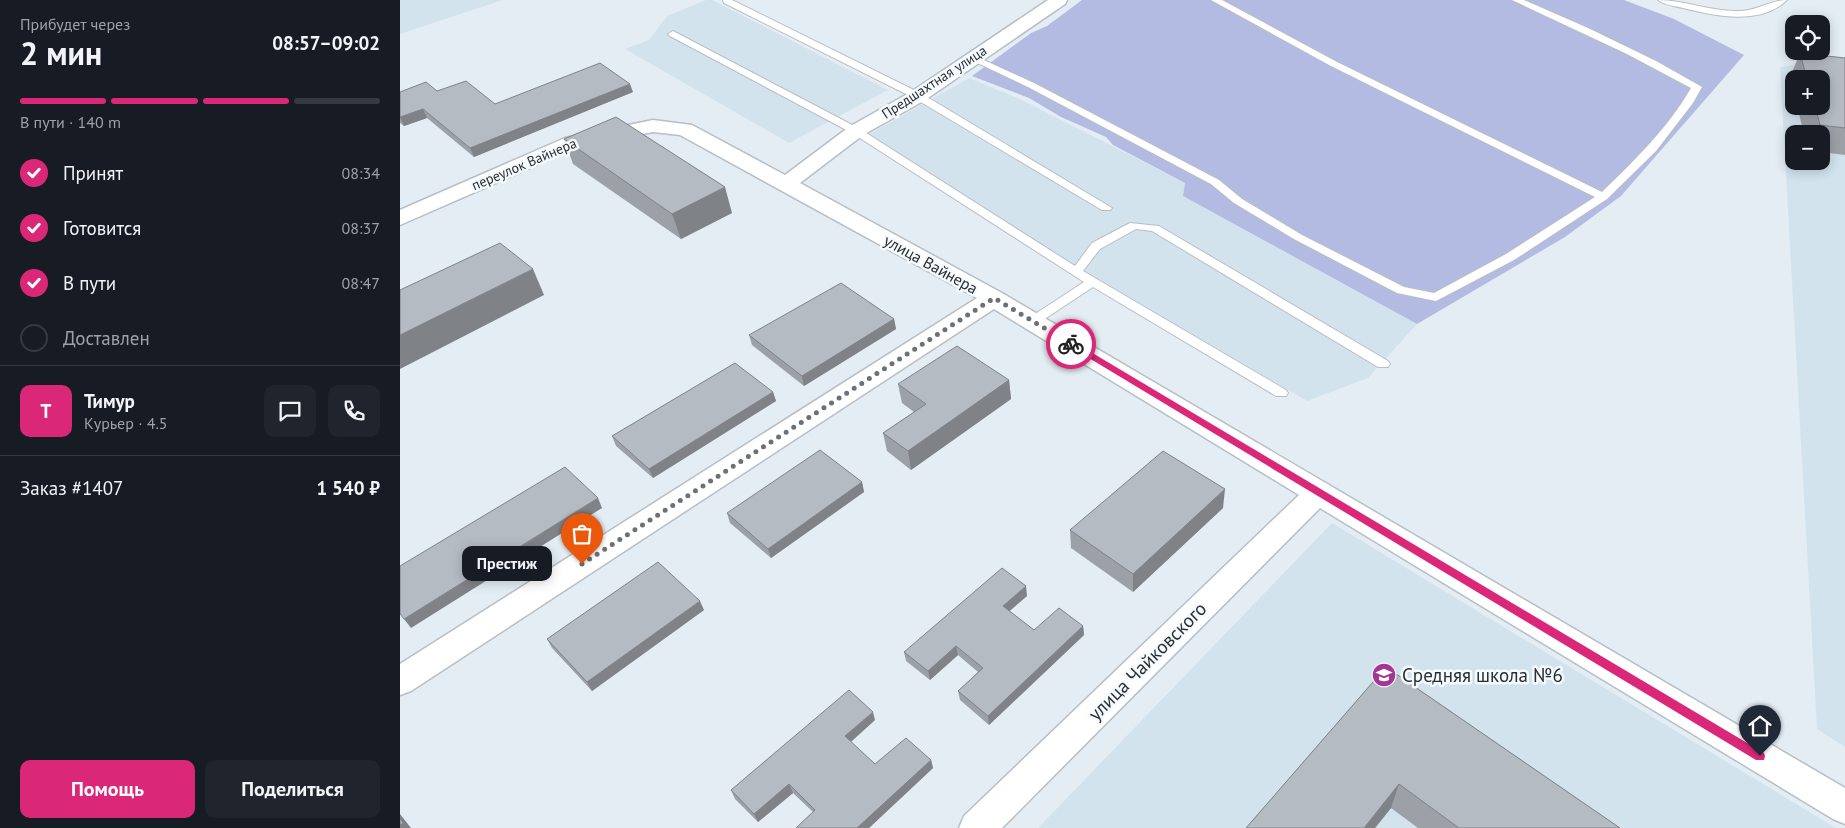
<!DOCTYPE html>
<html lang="ru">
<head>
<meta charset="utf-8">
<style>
  body { margin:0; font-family:"PT Sans",sans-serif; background:#20242c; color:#f1f3f6; height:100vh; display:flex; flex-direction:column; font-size:19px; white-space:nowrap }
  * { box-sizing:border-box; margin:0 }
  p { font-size:16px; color:#9ea1a6 }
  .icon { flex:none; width:28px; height:28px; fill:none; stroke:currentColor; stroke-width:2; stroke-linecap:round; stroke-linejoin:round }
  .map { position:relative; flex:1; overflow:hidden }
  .details { display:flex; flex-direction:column; background:#171b24; width:400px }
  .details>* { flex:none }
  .fabs { position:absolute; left:1385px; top:15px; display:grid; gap:10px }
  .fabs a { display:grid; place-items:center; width:45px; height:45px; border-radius:10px; background:#171b24; box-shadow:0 2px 12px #0003; font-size:25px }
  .pin { position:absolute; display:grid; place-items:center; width:42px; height:42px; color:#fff; margin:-51px -21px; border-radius:50% 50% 50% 0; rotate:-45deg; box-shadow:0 0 5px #0007 }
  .pin .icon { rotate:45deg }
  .courier { position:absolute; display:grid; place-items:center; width:50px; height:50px; margin:-25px; border:4px solid #db2777; border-radius:50%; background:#fff; color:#222; box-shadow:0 1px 6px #0007 }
  .bubble { position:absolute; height:35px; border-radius:10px; background:#171b24; box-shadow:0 2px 12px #0003; font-size:16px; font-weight:600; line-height:35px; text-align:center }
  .overview em { font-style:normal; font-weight:600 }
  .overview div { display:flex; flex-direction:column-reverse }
  .overview { display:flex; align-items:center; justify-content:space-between; height:85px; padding:0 20px }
  h1 { font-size:32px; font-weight:600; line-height:38px }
  .bar { display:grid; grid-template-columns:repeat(4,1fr); gap:8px 5px; align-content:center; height:60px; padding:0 20px }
  .bar i { height:6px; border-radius:4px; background:#363941 }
  .bar .active { background:#db2777 }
  .bar p { grid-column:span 4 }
  .line { display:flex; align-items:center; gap:12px; padding:0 20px; border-top:1px solid #363941 }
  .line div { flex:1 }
  .round { display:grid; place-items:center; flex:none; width:52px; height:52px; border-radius:10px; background:#20242c }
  ol { padding:0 20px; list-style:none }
  li { display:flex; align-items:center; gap:15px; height:55px }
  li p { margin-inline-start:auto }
  li .icon { padding:5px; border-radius:50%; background:#db2777; color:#fff; stroke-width:4 }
  li:last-child { color:#9ea1a6 }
  li i { width:28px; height:28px; border:2px solid #363941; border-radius:50% }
  .action { display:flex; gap:10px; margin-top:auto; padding:10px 20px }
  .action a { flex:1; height:58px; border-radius:10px; background:#db2777; color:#fff; font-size:20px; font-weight:600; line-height:58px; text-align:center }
  .action a+a { background:#20242c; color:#f1f3f6 }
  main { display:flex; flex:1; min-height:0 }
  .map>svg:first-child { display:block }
  .built { fill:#d2e3ee; fill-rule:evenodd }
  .green { fill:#b4bbe2 }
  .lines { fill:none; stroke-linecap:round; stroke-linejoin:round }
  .service-casing { stroke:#b6bfc5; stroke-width:2 }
  .minor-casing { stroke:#b6bfc5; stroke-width:3 }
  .service { fill:#fff; fill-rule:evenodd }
  .minor { fill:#fff; fill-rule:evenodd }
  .wall { fill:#9ca1a8 }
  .shaded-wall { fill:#7f8388 }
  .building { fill:#b5bbc3; stroke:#7f8388 }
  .route { fill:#db2777 }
  .done { stroke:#6b7175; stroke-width:5; stroke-dasharray:0 9 }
  .labels { text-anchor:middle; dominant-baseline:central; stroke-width:5; stroke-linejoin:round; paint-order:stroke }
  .far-street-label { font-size:14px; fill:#2a2e30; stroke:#f4fafe }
  .street-label { font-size:16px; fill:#2a2e30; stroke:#f4fafe }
  .near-street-label { font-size:19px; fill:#2a2e30; stroke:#f4fafe }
  .near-poi-label { font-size:19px; fill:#2a2e30; stroke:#f4fafe; text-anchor:start }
</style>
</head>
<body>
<main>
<section class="details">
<div class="overview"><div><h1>2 мин</h1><p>Прибудет через</p></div><em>08:57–09:02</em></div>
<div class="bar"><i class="active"></i><i class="active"></i><i class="active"></i><i></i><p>В пути · 140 m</p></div>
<ol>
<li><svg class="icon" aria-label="check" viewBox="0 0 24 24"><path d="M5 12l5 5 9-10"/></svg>Принят<p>08:34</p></li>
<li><svg class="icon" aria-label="check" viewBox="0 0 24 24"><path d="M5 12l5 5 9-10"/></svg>Готовится<p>08:37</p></li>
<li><svg class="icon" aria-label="check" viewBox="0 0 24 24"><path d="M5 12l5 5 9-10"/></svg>В пути<p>08:47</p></li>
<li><i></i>Доставлен</li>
</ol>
<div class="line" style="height:90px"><b class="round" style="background:#db2777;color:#fff">Т</b><div><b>Тимур</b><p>Курьер · 4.5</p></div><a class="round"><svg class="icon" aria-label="chat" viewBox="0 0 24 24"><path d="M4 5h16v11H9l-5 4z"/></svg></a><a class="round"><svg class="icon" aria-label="phone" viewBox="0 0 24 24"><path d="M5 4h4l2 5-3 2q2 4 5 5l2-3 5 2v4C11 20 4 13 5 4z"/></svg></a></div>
<div class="line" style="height:65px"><div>Заказ #1407</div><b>1 540 ₽</b></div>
<div class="action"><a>Помощь</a><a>Поделиться</a></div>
</section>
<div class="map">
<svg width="1445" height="828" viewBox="0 0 1445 828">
  <rect width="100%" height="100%" fill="#e4edf4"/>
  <g class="built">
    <path d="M0 0H103L0 34Z"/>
    <path d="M306 0H312L488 90 389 143 225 49 249 40 267 16Z"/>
    <path d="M1445 57V747L1417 729 1380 67ZM1394 79H1421V106H1394ZM1394 134H1421V161H1394Z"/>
    <path d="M569 78 622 100 785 183 783 196 1017 324 968 378 907 401 661 258 468 135Z"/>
    <path d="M932 523 1436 828H638Z"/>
  </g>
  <path class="green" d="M682 0H1224L1274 19 1344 55 1221 196 1165 237 1017 324 783 196 785 183 713 145 706 137 661 117 629 98 572 76 631 33 647 26Z"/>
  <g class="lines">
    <g class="service-casing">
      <g id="service">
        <path d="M323 0H332L522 94 712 208 710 210H702L514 98 324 3Z"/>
        <path d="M811 0H822L937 62 1202 192C1235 160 1268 128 1291 88L1227 54 1112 0H1124L1188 28 1256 61 1302 87 1293 103 1256 151 1207 199 1114 260 1036 301 997 293 894 239 834 203 811 184 628 87 567 58 569 56H575L634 83 819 180 842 199 902 235 1004 287 1034 293 1106 254 1195 197 931 66Z"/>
        <path d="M1258 0C1285 0 1311 12 1339 11 1356 11 1371 0 1387 0 1361 26 1315 16 1283 8 1275 6 1264 5 1258 0Z"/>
        <path d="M273 31 460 129 675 266 692 243 730 223 759 226 988 361 990 364 988 367H978L752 231 736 229 700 249 683 271 886 390 888 393 886 396H876L693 287 637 324H629L627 321 629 318 684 282 452 133 270 36 268 34Z"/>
      </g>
    </g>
    <g class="minor-casing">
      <path id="minor" d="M648 0H667L665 4 525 100 463 135 400 183 602 293 1445 788V824L1433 819 920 508 602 828H559L564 816 899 495 594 309 11 691 0 695V664L577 298 280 135 253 132 178 147 0 225V210L165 138 253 120 292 125 385 175 449 127 511 92Z"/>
    </g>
    <use href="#service" class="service"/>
    <use href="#minor" class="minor"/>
  </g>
  <g class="wall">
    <path d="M1400 53 1445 58V155L1421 152V134H1404L1397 106H1421V79H1394V93L1390 77Z"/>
    <path d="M37 91 95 104 233 92 74 157 27 118 4 126 0 123V92Z"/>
    <path d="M164 139 332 213 281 239 173 164Z"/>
    <path d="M494 319 496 329 404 386 352 345 349 335Z"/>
    <path d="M609 380 611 399 511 470 487 451 483 433 514 412 502 403 498 384Z"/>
    <path d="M373 392 376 401 253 478 216 446 212 436Z"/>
    <path d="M462 482 464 492 371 558 330 523 327 513Z"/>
    <path d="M823 508 733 592 671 548 670 530Z"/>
    <path d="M627 596 609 611 634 630 683 626 684 635 589 725 560 700 558 691 578 672 558 655 530 680 506 661 504 652Z"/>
    <path d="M304 610 192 691 152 648 147 639Z"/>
    <path d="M986 667 1220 828H1018L991 808 975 828H846Z"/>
    <path d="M475 720 451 742 475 764 531 760 533 768 469 828H396L413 812 393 793 358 822 335 799 331 790Z"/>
  </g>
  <g class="shaded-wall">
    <path d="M230 84 233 92 74 157 70 148Z"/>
    <path d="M23 109 27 118 4 126 0 117Z"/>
    <path d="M325 187 332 213 281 239 272 214Z"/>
    <path d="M133 269 144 295 0 369V335Z"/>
    <path d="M494 319 496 329 404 386 402 376Z"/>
    <path d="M609 380 611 399 511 470 508 451Z"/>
    <path d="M373 392 376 401 253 478 249 469Z"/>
    <path d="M462 482 464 492 371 558 368 549Z"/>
    <path d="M825 489 823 508 733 592V574Z"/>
    <path d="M198 498 202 508 11 628 4 619Z"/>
    <path d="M626 586 627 596 604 616 603 606Z"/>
    <path d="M300 601 304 610 192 691 187 682Z"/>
    <path d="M683 626 684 635 589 725 588 716Z"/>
    <path d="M556 646 558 655 530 680 528 671Z"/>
    <path d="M473 712 475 720 447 745 445 736Z"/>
    <path d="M531 760 533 768 469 828H457Z"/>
    <path d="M389 784 393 793 358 822 354 814Z"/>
    <path d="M999 784 991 808 975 828H964Z"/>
    <path d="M0 814 11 828H0Z"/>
  </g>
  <g class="building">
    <path d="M1400 53 1445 58V128L1420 125 1415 106H1421V79H1407Z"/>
    <path d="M200 63 230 84 70 148 23 109 0 117V92L26 82 37 91 66 81 95 104Z"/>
    <path d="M216 117 325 187 272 214 164 139Z"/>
    <path d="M100 243 133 269 0 335V290Z"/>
    <path d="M441 283 494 319 402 376 349 335Z"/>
    <path d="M557 346 609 380 508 451 483 433 526 404 498 384Z"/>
    <path d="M335 363 373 392 249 469 212 436Z"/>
    <path d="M420 450 462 482 368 549 327 513Z"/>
    <path d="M763 451 825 489 733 574 670 530Z"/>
    <path d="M165 467 198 498 4 619 0 614V566Z"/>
    <path d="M258 562 300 601 187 682 147 639Z"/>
    <path d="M602 568 626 586 603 606 634 630 659 608 683 626 588 716 558 691 583 668 556 646 528 671 504 652Z"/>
    <path d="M986 667 1220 828H1059L999 784 964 828H846Z"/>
    <path d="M449 690 473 712 445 736 475 764 506 738 531 760 457 828H396L415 810 389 784 354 814 331 790Z"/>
    <path d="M0 818 3 823 0 825Z"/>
  </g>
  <path class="route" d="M669 342H674L1364 753 1365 756 1364 760H1356L669 346Z"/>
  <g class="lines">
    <path class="done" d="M182 564 594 298 671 344"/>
  </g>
  <defs>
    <g id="school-disc" transform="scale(1.25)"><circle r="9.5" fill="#a43592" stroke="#f4fafe"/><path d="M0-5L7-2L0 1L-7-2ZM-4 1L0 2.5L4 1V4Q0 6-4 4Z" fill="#fff"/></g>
  </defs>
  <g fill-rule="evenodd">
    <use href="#school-disc" x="984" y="675"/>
  </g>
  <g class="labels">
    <g class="far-street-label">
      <text transform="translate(534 82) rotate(-33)">Предшахтная улица</text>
      <text transform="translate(124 164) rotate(-23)">переулок Вайнера</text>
    </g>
    <g class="street-label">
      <text transform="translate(531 264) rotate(29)">улица Вайнера</text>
    </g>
    <g class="near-street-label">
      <text transform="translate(747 661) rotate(-45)">улица Чайковского</text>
    </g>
    <g class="near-poi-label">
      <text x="1002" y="675">Средняя школа №6</text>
    </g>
  </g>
</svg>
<div class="fabs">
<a><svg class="icon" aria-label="locate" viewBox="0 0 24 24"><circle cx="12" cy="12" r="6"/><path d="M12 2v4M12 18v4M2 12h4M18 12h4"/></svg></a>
<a>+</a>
<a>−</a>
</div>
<div class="pin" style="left:182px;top:564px;background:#ea580c"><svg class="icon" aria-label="bag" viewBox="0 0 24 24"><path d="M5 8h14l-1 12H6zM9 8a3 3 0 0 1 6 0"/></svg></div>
<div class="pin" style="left:1360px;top:756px;background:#1f2937"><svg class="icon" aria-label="home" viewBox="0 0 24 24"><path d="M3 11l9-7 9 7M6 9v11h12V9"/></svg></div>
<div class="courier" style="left:671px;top:344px"><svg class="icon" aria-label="bike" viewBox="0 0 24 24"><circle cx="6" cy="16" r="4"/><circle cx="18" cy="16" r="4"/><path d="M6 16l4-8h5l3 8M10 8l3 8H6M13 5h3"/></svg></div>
<div class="bubble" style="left:62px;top:546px;width:90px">Престиж</div>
</div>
</main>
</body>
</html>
